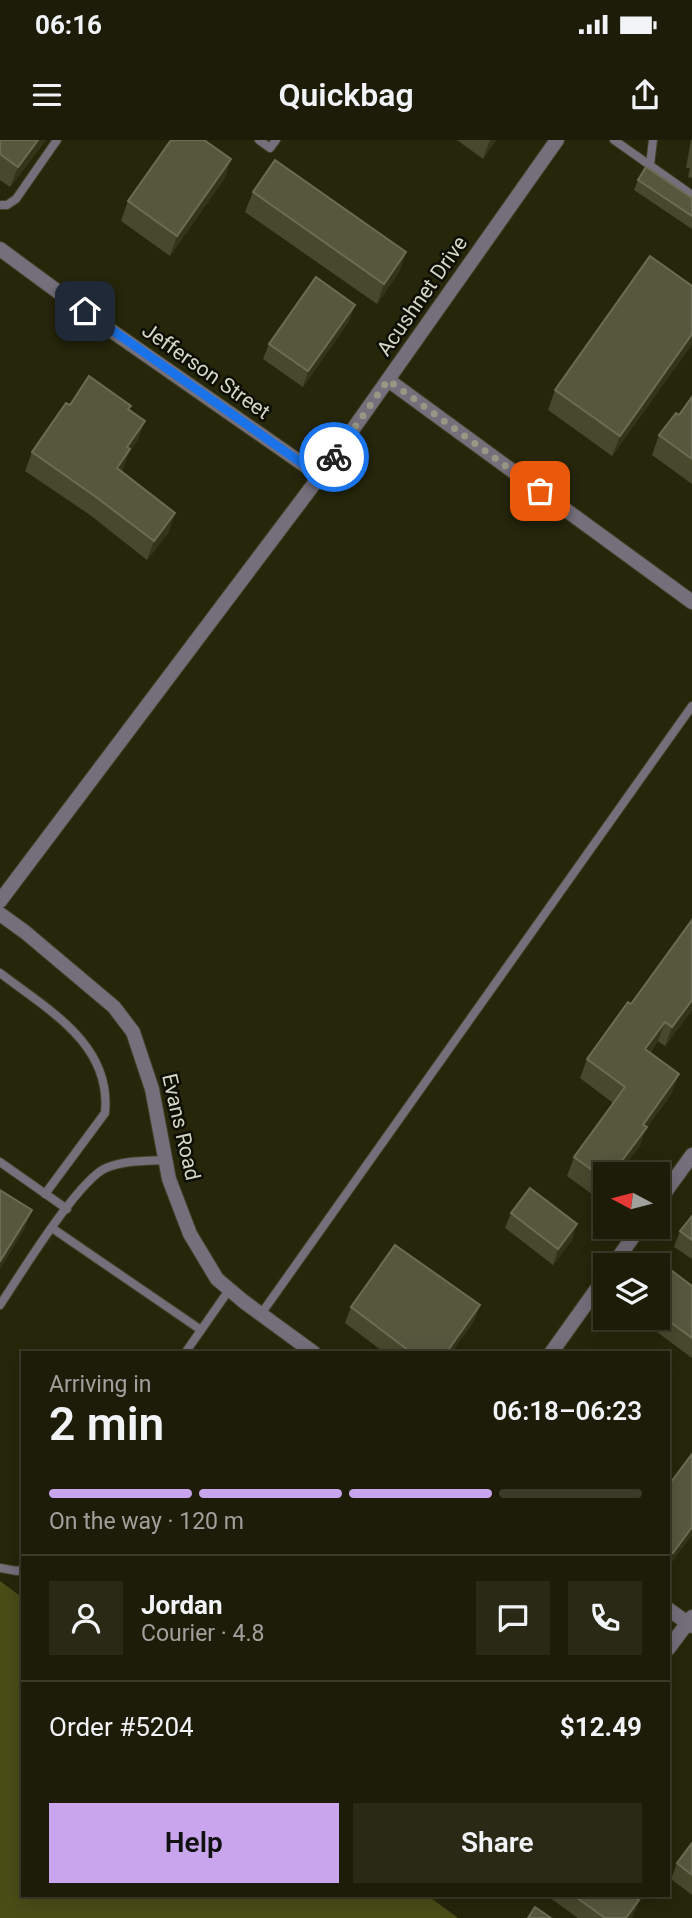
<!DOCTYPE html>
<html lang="en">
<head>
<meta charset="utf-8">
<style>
  body { margin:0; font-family:Roboto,sans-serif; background:#292916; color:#f1f3f6; height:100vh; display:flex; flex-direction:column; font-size:26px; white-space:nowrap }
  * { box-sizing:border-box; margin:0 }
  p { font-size:23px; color:#a0a19c }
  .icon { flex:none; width:38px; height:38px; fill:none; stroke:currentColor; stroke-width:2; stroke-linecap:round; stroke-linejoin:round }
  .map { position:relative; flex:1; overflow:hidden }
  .drawer { position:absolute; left:21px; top:1211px; width:649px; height:546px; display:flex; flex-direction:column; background:#1c1c08; border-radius:0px; box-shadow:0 4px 18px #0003,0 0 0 2px #3a3a29 }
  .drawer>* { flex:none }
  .needle { width:46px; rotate:277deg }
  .buttons { position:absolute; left:593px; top:1022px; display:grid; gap:14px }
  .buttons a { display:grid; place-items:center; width:77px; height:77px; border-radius:0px; background:#1c1c08; box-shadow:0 4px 18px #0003,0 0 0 2px #3a3a29; font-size:35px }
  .pin { position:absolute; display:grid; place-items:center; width:60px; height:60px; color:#fff; margin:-30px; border-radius:14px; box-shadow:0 4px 10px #0006 }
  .courier { position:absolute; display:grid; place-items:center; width:70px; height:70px; margin:-35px; border:5px solid #1a73e8; border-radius:50%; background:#fff; color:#222; box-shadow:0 2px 9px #0007 }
  .head em { font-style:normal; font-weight:600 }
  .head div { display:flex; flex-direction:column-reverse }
  .head { display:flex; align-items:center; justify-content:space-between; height:119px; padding:0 28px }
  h1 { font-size:46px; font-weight:600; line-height:52px }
  .bar { display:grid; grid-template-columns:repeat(4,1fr); gap:10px 7px; align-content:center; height:84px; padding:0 28px }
  .bar i { height:9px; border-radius:5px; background:#3a3a29 }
  .bar .selected { background:#c9a5ee }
  .bar p { grid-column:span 4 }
  .line { display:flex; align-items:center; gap:18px; padding:0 28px; border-top:2px solid #3a3a29 }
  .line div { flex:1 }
  .round { display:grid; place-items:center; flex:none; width:74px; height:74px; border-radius:0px; background:#292916 }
  .primary-button { display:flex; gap:14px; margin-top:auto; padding:14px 28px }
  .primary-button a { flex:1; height:80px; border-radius:0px; background:#c9a5ee; color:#111; font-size:28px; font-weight:600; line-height:80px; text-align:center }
  .primary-button a+a { background:#292916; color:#f1f3f6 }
  .status { display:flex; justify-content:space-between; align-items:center; height:49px; padding:0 35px; background:#1c1c08; direction:ltr }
  .status svg { height:19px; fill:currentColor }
  header { display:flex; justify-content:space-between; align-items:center; height:91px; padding:0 28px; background:#1c1c08; font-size:32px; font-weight:600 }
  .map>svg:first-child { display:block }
  .green { fill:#4a4d16 }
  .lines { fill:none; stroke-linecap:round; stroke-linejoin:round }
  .lane-casing { stroke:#414228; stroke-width:10 }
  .street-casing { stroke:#414228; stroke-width:16 }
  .lane { stroke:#746f7b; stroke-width:8 }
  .street { stroke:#746f7b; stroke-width:14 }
  .wall { fill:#47492d }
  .shaded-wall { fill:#333418 }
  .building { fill:#56583e; stroke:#6a6c53; stroke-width:2 }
  .done { stroke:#979884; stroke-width:7; stroke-dasharray:0 12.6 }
  .route { stroke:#1a73e8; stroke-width:9 }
  .labels { text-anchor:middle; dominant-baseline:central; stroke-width:5; stroke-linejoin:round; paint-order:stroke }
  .street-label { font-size:21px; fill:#d4d6c6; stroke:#0d0e04 }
</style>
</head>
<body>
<div class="status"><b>06:16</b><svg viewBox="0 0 49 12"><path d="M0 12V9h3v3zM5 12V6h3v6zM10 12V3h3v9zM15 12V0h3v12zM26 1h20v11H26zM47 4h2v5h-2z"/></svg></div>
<header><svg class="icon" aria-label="menu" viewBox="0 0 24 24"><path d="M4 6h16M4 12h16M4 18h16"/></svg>Quickbag<svg class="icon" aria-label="share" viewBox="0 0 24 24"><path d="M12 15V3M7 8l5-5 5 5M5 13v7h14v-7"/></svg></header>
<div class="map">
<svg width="692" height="1778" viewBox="0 0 692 1778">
  <rect width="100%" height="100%" fill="#25260a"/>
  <path class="green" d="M0 1441 23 1458V1755H427L458 1778H0Z"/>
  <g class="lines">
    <g class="lane-casing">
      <g id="lane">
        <path d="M259 0 270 8 276 0"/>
        <path d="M614 0 692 55"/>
        <path d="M650 25 653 0"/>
        <path d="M0 65H7L16 59 57 0"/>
        <path d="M0 833C47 869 112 904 105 973L45 1054"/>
        <path d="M0 1022 67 1069"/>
        <path d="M52 1088 201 1190"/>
        <path d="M0 1165C20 1135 78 1040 106 1028 125 1020 146 1021 166 1020"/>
        <path d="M261 1174 692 566"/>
        <path d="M185 1213 229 1150"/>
        <path d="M0 1428 17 1431 23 1429"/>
      </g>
    </g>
    <g class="street-casing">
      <g id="street">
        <path d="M0 109 106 187 320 336"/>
        <path d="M388 240 692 462"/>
        <path d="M0 761 320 336 557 0"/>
        <path d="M0 774 25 792 114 867 133 892 152 949 169 1039 190 1094 217 1139 243 1161 314 1213"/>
        <path d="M658 1062 692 1015"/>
        <path d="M613 1125 640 1087"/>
        <path d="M551 1213 606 1136"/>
        <path d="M668 1469 692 1486"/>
        <path d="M668 1509 692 1477"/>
      </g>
    </g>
    <use href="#lane" class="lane"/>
    <use href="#street" class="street"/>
  </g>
  <g class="wall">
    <path d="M0 0H46L10 47 0 40Z"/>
    <path d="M457 0H496L483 19Z"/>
    <path d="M691 0H692V38L688 37 690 28H686Z"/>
    <path d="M231 19 224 39 170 116 121 81 128 61Z"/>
    <path d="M638 40 692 58V89L634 50Z"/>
    <path d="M253 52 406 112 399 132 377 164 245 72Z"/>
    <path d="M692 146V204L612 316 548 270 555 250Z"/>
    <path d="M355 165 349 181 303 247 263 219 269 204Z"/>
    <path d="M692 257V344L652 315 659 295 679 275Z"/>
    <path d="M70 265 129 270 138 300 129 312 121 331 169 392 147 420 90 375 25 331 32 312Z"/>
    <path d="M692 780V870L665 906 658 901 650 913 672 953 645 990 640 1006 606 1034V1053L600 1060 567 1036 574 1017 613 963 580 938 587 919 631 864Z"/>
    <path d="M511 1073 572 1100 553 1125 505 1088Z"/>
    <path d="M692 1076V1119L674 1107 680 1091Z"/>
    <path d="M658 1125 692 1146V1218L638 1178H658Z"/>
    <path d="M480 1165 474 1181 451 1213H385L345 1183 351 1167Z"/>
    <path d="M692 1314V1395L668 1427V1346Z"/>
    <path d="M692 1703V1755L671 1739 677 1723Z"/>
    <path d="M546 1755H644L638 1763 632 1778H578Z"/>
  </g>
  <g class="shaded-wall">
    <path d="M38 0H46L10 47 18 27Z"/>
    <path d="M490 0H496L483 19Z"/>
    <path d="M231 19 224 39 170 116 177 96Z"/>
    <path d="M406 112 399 132 377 164 384 144Z"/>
    <path d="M355 165 349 181 303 247 308 231Z"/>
    <path d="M692 194V204L612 316 620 296Z"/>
    <path d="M145 281 138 300 129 312 124 328 110 347 117 328 127 307Z"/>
    <path d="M175 373 169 392 147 420 154 401Z"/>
    <path d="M692 860V870L665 906 672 887Z"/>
    <path d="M665 882 658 901 638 928 645 909Z"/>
    <path d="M679 934 672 953 645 990 640 1006 619 1034H612L643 985Z"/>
    <path d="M606 1046V1053L600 1060Z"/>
    <path d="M32 1070 24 1090 0 1129V1121Z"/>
    <path d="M577 1084 572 1100 553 1125 558 1109Z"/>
    <path d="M480 1165 474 1181 451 1213H446Z"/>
    <path d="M692 1387V1395L668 1427 673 1413Z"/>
    <path d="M638 1755H644L638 1763 632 1778H626Z"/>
  </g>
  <g class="building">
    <path d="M0 0H38L18 27 0 14Z"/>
    <path d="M171 0H204L231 19 177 96 128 61Z"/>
    <path d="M275 20 406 112 384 144 253 52Z"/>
    <path d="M646 27 692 58V76L638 40Z"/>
    <path d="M650 116 692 146V194L620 296 555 250Z"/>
    <path d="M316 137 355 165 308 231 269 204Z"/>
    <path d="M89 236 131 266 128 269 145 281 127 307 130 309 117 328 175 373 154 401 96 357 32 312 66 263 70 265Z"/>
    <path d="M692 257V319L659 295 676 273 679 275Z"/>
    <path d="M692 780V860L672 887 665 882 645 909 679 934 643 985 647 987 612 1034H606V1040L574 1017 625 947 587 919 628 862 631 864Z"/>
    <path d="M530 1048 577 1084 558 1109 511 1073Z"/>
    <path d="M0 1050 32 1070 0 1121Z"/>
    <path d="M692 1076V1100L680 1091Z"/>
    <path d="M395 1105 480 1165 446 1213H412L351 1167Z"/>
    <path d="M659 1121 692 1146V1198L658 1173V1125H655Z"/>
    <path d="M692 1314V1387L673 1413 668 1410V1346Z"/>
    <path d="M692 1703V1735L677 1723Z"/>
    <path d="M573 1755H638L636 1758 639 1760 626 1778H605Z"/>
    <path d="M535 1767 551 1778H528Z"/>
  </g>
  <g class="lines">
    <path class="done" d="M334 317 388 240 540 351"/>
    <path class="route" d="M85 171 320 336 334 317"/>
  </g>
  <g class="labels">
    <g class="street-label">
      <text transform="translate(422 156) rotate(-55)">Acushnet Drive</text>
      <text transform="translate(206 231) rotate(35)">Jefferson Street</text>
      <text transform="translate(181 987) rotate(77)">Evans Road</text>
    </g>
  </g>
</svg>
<div class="buttons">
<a><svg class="needle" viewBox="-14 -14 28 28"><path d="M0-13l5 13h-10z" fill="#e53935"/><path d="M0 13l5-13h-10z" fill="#a0a19c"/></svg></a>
<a><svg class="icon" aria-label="layers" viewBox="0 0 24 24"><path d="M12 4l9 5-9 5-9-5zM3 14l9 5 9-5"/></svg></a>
</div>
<div class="pin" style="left:540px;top:351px;background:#ea580c"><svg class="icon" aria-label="bag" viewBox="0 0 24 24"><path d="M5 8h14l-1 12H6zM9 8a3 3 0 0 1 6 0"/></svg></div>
<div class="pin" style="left:85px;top:171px;background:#1f2937"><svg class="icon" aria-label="home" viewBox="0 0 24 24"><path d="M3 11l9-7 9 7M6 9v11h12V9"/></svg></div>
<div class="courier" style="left:334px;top:317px"><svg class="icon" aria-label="bike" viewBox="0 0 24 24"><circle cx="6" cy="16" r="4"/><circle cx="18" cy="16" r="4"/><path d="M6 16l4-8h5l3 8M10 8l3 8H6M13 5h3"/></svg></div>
<section class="drawer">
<div class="head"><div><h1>2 min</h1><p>Arriving in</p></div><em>06:18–06:23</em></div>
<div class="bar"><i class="selected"></i><i class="selected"></i><i class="selected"></i><i></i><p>On the way · 120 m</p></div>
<div class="line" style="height:126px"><a class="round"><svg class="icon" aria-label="person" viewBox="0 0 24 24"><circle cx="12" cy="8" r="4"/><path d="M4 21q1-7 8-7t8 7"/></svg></a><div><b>Jordan</b><p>Courier · 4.8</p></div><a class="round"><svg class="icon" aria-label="chat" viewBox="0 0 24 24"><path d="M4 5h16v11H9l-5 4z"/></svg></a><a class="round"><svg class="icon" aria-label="phone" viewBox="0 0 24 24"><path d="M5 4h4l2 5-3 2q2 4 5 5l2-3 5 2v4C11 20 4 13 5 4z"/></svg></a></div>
<div class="line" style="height:91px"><div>Order #5204</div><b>$12.49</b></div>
<div class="primary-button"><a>Help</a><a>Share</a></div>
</section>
</div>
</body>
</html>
